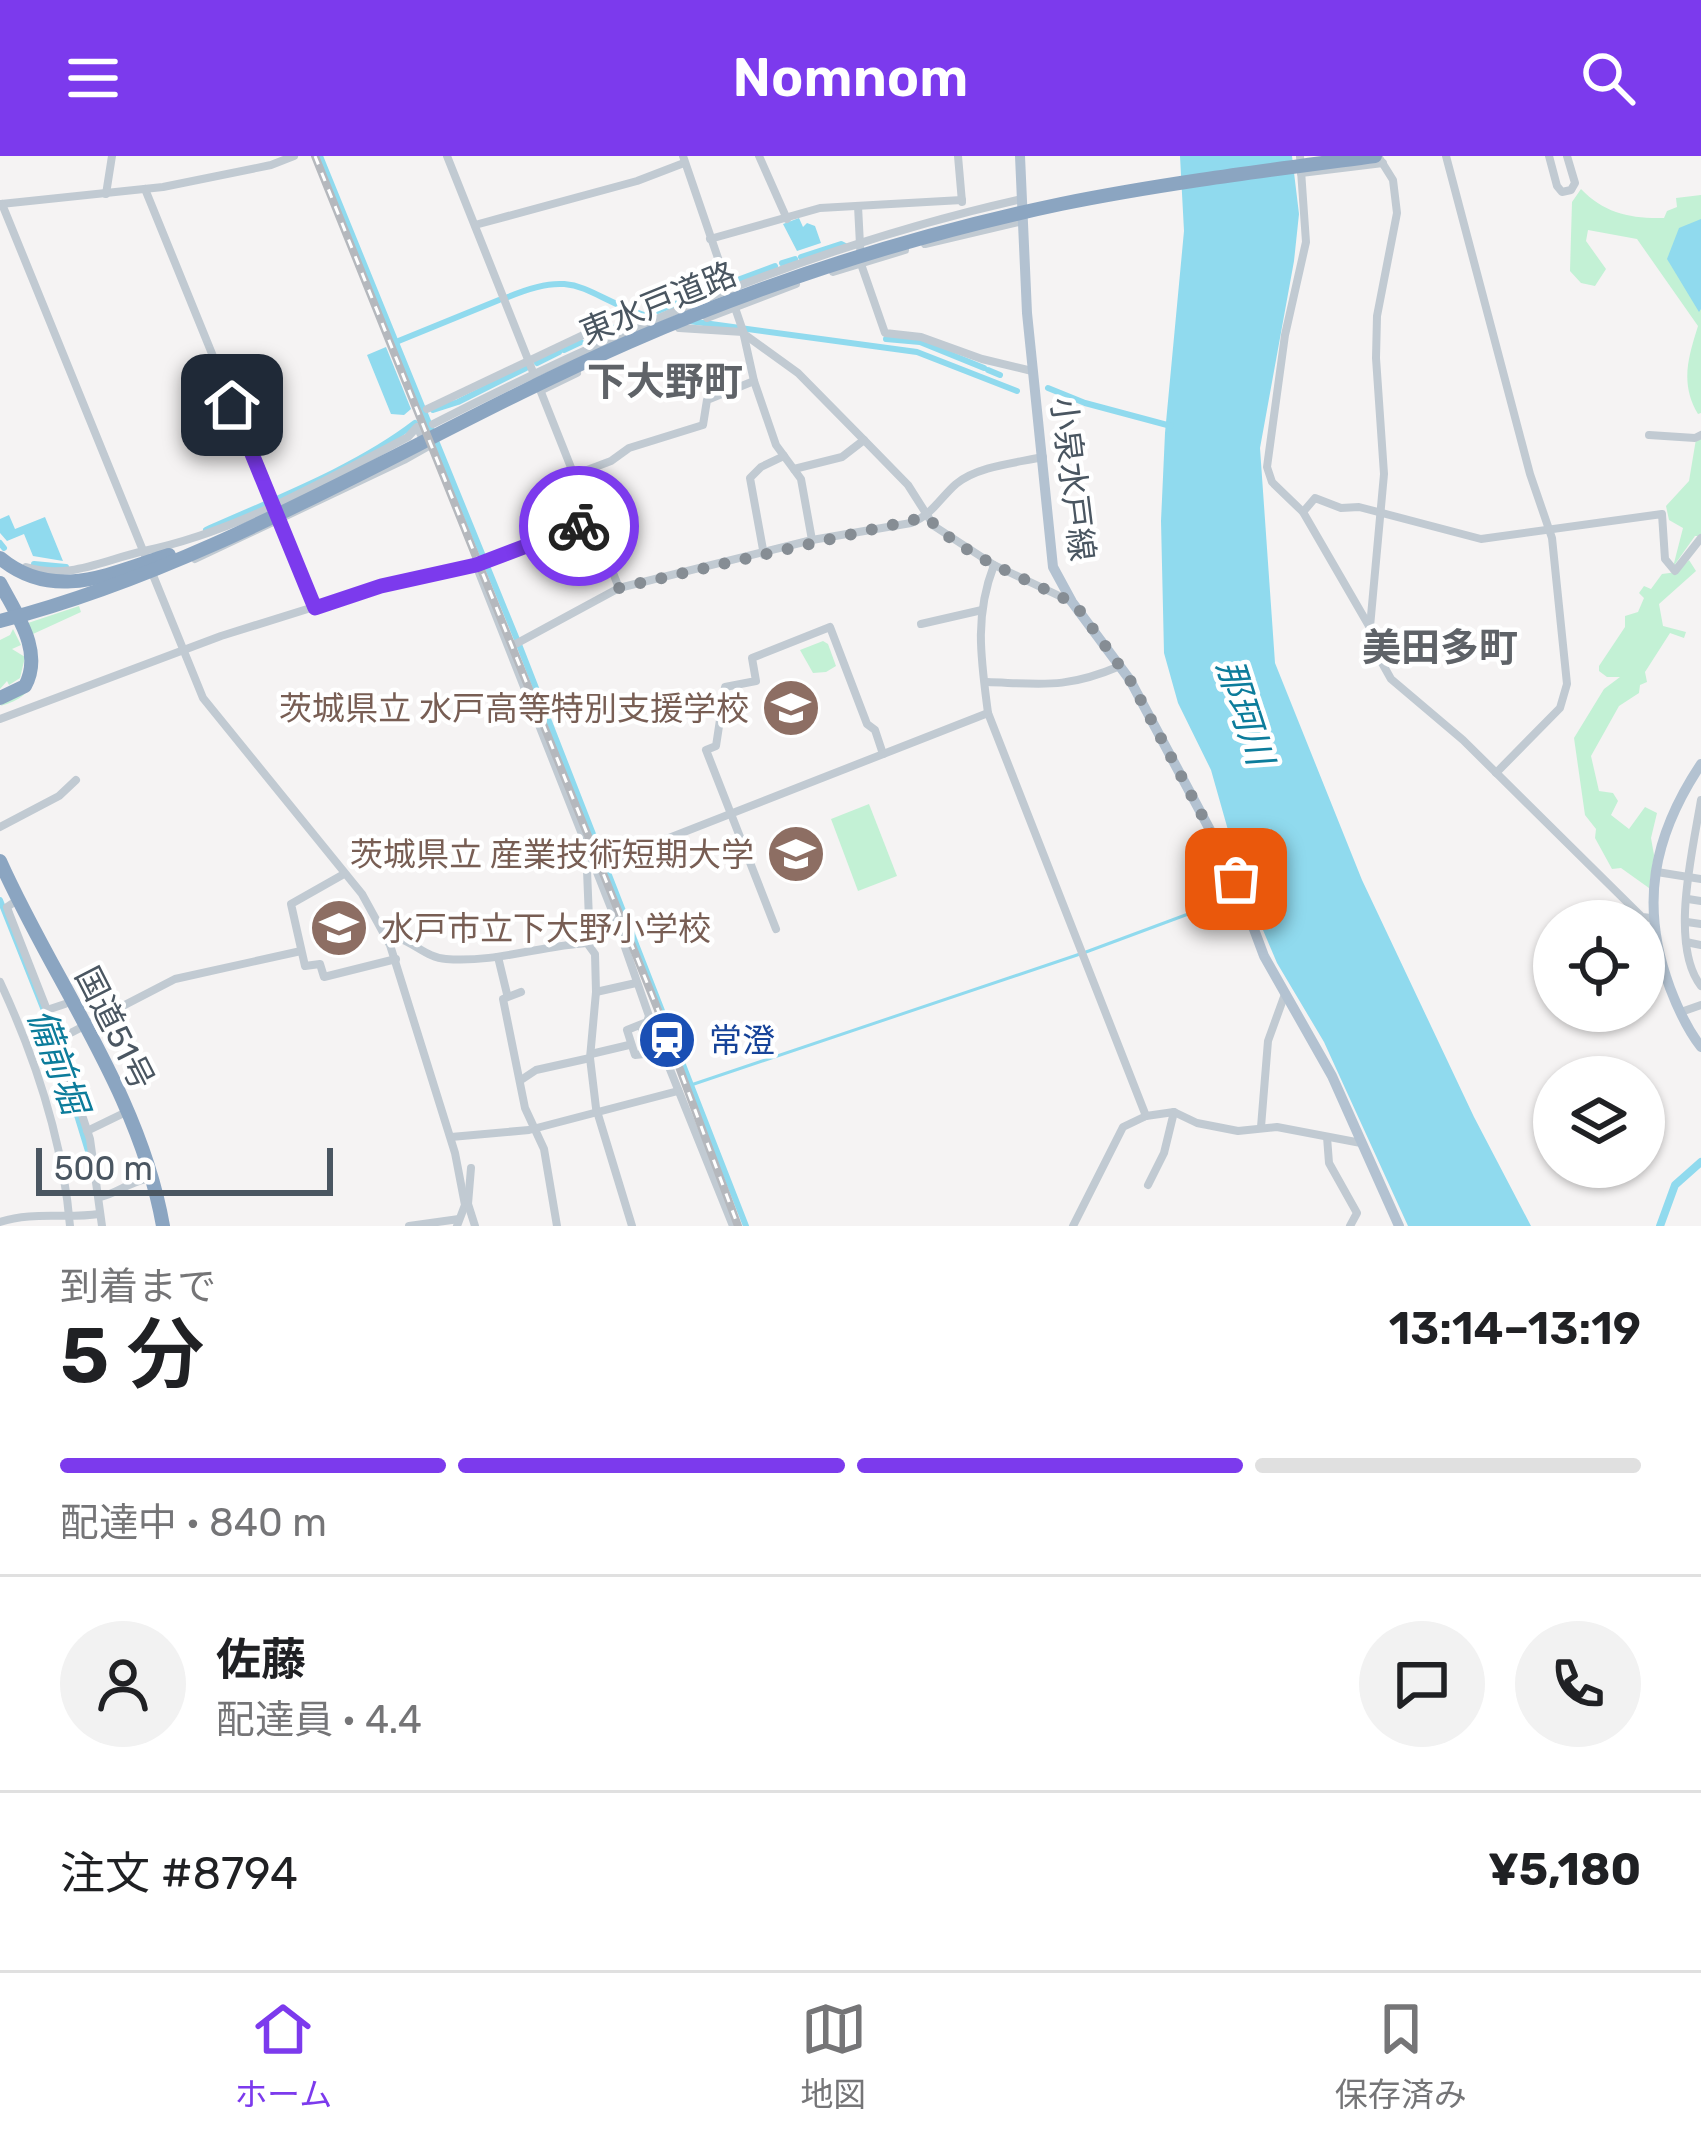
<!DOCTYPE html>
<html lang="ja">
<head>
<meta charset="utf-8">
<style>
  body { margin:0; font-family:Rubik,"Noto Sans JP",sans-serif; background:#f2f2f2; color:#202124; height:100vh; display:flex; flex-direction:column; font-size:45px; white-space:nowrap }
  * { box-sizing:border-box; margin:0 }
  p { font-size:39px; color:#757577 }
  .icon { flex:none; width:66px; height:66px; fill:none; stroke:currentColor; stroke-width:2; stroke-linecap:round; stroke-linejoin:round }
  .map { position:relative; height:1070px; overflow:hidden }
  .sheet { display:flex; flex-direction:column; background:#fff; flex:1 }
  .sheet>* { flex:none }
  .buttons { position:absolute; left:1533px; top:744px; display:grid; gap:24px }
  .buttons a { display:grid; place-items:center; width:132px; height:132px; border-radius:50%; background:#fff; box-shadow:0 3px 9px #0004; font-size:60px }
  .scale { position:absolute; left:36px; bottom:30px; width:297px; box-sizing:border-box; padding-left:12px; border:6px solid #4a5661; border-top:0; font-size:33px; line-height:42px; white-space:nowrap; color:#4a5661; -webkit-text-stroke:9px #fff; paint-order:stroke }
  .pin { position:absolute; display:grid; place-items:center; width:102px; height:102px; color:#fff; margin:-51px; border-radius:24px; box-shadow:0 6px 18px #0006 }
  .courier { position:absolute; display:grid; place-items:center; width:120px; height:120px; margin:-60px; border:9px solid #7c3aed; border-radius:50%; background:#fff; color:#222; box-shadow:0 3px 15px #0007 }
  .summary em { font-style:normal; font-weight:600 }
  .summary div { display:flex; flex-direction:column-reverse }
  .summary { display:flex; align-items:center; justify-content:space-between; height:204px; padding:0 60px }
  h1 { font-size:78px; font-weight:600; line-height:90px }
  .bar { display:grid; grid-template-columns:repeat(4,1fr); gap:18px 12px; align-content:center; height:144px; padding:0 60px }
  .bar i { height:15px; border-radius:9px; background:#e0e0e0 }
  .bar .active { background:#7c3aed }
  .bar p { grid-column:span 4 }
  .line { display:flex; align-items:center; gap:30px; padding:0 60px; border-top:3px solid #e0e0e0 }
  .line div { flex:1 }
  .round { display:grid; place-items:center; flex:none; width:126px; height:126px; border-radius:63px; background:#f2f2f2 }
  header { display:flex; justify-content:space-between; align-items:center; height:156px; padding:0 60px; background:#7c3aed; color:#fff; font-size:54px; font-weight:600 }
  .tabs { display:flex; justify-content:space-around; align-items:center; height:168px; border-top:3px solid #e0e0e0; background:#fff; font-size:33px; color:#757577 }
  .tabs a { display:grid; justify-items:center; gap:6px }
  .tabs .active { color:#7c3aed }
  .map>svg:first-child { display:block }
  .green { fill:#c3f1d5 }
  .water { fill:#90daee }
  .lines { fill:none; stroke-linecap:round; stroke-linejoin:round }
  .stream { stroke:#90daee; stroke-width:3 }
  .canal { stroke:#90daee; stroke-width:6 }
  .river { stroke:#90daee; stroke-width:8 }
  .minor { stroke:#c1cad2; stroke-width:8 }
  .major { stroke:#b3c2d1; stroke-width:10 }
  .highway { stroke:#8ba5c1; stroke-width:14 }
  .rail-casing { stroke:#b5b8bd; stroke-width:8 }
  .rail { stroke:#fff; stroke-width:3; stroke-dasharray:9; stroke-linecap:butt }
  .done { stroke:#868d94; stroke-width:12; stroke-dasharray:0 21.6 }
  .route { stroke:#7c3aed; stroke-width:15 }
  .labels { text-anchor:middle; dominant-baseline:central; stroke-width:9; stroke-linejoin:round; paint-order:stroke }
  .street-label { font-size:33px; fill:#4a5661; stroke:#fff }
  .education-label { font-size:33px; fill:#785e54; stroke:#fff; text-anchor:end }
  .transit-label { font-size:33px; fill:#164399; stroke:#fff; text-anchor:start }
  .water-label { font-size:36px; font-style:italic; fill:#0c7c9b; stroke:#fff }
  .quarter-label { font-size:39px; font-weight:bold; fill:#5f6368; stroke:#fff }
</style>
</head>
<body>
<header><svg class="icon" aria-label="menu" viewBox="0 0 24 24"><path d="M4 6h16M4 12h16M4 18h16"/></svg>Nomnom<svg class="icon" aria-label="search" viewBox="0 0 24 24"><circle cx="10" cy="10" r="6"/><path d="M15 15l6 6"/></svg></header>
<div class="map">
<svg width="1701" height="1070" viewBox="0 0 1701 1070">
  <rect width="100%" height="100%" fill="#f5f3f3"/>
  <g class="green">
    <path d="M1581 33C1604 57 1631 63 1664 62L1667 55 1677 51 1676 42 1701 39V257L1698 258C1680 228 1688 202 1698 170L1637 83 1588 74 1586 85 1606 113 1595 130 1581 127 1570 115 1572 46Z"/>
    <path d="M1701 279V380H1695L1673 411 1683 372 1669 364 1666 350 1689 325 1696 283Z"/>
    <path d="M1689 404 1696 415 1659 448 1663 470 1686 476 1684 482 1670 477 1645 516 1647 526 1640 529 1639 537 1619 550 1591 600 1599 635 1613 637 1618 645 1611 659 1629 673 1645 651 1657 657 1651 682 1654 699 1649 732 1621 712 1612 713 1595 682 1596 673 1585 659 1574 582 1604 533 1620 521H1607L1599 515V510L1625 471V460L1638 456 1644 442 1639 437 1644 430 1651 433 1662 418 1677 416Z"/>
    <path d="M79 450 81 456 33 478C40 513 40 540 0 550L28 531 25 468Z"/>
    <path d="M13 473 21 489 12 493 25 501 20 522 9 529 7 525 0 533V484L10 479Z"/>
    <path d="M823 485 828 488 836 510 826 516 813 517 800 494Z"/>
    <path d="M869 648 897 720 858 735 831 663Z"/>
    <path d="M336 755 360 771 350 792 330 789 314 774 318 764Z"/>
  </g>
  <g class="water">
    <path d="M1180 0H1292L1299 58 1294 105 1260 292 1275 507 1362 724 1474 961 1531 1070H1408L1324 886 1277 807 1243 727 1211 614 1178 547 1164 497 1161 365 1165 277 1184 75Z"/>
    <path d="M799 62 803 71 807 67 815 70 821 87 797 95 783 68Z"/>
    <path d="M1701 63V153L1699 156 1667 103 1679 72Z"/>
    <path d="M386 191 411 253 404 259 391 258 367 199Z"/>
    <path d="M9 359 15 373 45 361 63 405 33 400 24 378 7 385 0 377V363Z"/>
  </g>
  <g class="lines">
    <g class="stream">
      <path d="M1086 796 1199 754 1254 746"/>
      <path d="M691 929 1080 798"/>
    </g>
    <g class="canal">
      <path d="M320 0 518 486 746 1070"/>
      <path d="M801 101 841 88 845 90"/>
      <path d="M782 107 795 103"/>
      <path d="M732 126 775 110"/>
      <path d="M508 141C581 110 584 141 650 161"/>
      <path d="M658 155 725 128"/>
      <path d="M689 165 917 196 1017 235"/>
      <path d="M589 182 631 165"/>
      <path d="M886 183 920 186 984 212"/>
      <path d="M396 186 499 144"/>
      <path d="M564 194 581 186"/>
      <path d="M537 207 559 196"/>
      <path d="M988 214 1000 219"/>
      <path d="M1048 232 1085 247 1171 270"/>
      <path d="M433 254 458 246 526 212"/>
      <path d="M206 374C275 343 355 313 415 267"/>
      <path d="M0 387 4 392"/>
      <path d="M34 408 66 411"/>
      <path d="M0 744 43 852"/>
      <path d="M54 887 65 920"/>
      <path d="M69 933 88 995"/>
    </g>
    <path class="river" d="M1660 1070 1675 1029 1701 1006"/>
    <g class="minor">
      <path d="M447 0 619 432 812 384 911 367C932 359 940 342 956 328 978 310 1016 307 1043 301"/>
      <path d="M683 0 744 178 798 217 864 284 908 329 934 370 994 409 1070 445"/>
      <path d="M759 0 787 63"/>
      <path d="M958 0 962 46"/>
      <path d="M1300 0 1306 86 1285 179 1267 311 1272 326 1303 356 1369 470"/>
      <path d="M1378 0 1393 24 1397 57 1377 160 1376 202 1384 318 1370 471 1377 498 1391 523 1463 584 1642 761 1651 762"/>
      <path d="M1446 0 1530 318 1552 382 1567 528 1560 552 1496 617"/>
      <path d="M1549 0 1557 30 1562 36 1571 34 1575 27 1567 0"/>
      <path d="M1301 17 1383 7"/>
      <path d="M145 33 274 350"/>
      <path d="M106 38 112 0"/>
      <path d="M1 48 163 31 271 9 294 0"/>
      <path d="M2 48 203 542 362 738 390 789 455 997 465 1049 457 1070"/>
      <path d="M858 50 861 108 885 177 921 181 982 203 1032 215"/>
      <path d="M475 69 637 25 684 7"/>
      <path d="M710 83 820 52 962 44"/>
      <path d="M925 88 1023 65"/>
      <path d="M833 116 905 94"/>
      <path d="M703 154 707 162 796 128"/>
      <path d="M679 172 743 176"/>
      <path d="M744 180 754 225 776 289 801 323 812 384"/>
      <path d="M542 234 577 217"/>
      <path d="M427 253 583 179"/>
      <path d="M433 268C621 172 816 89 1022 43"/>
      <path d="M1649 279 1695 282 1701 279"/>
      <path d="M794 313 842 301 864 284"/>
      <path d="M574 319 611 305 629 292 703 269 707 244 754 225"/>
      <path d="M1303 356 1315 342 1341 352 1359 351 1481 383 1662 358 1665 403 1675 415 1701 382"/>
      <path d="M279 364 315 452"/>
      <path d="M764 399 750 322 761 311 784 300"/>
      <path d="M476 409 613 757 649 860 647 866 627 874 635 899 663 896 733 1070"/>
      <path d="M994 409C974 461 981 503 988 557L1146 960"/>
      <path d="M26 411C70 424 103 404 144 395 237 376 324 325 408 281L417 271 427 291 404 304 195 403"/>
      <path d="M921 468 982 454"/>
      <path d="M510 491 619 432"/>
      <path d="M987 526C1043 528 1066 533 1120 510"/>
      <path d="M0 563 221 480 381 430 476 409 592 365"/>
      <path d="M1701 644C1693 693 1669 789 1701 830"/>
      <path d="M0 671 59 640 76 624"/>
      <path d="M1657 716 1701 723"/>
      <path d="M344 718 291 748 305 810 320 808 324 821 396 803"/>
      <path d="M1688 743 1701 745"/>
      <path d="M13 747 7 751 9 757 47 854 90 983 102 1070"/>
      <path d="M1687 766 1701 768"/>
      <path d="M776 773 706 594 716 590 725 531 756 525 752 502 830 471 867 568 875 574 883 598"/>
      <path d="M386 780C409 780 424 802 446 803 494 807 540 790 587 787L595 798 596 836 636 827"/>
      <path d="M1686 786 1701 789"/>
      <path d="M590 788 587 714 988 557"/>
      <path d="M498 801 507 838"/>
      <path d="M0 826C35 901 63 987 70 1070"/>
      <path d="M521 836 503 843 525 952 544 993 557 1070"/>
      <path d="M596 836 590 902 596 952 632 1070"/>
      <path d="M47 854 65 848"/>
      <path d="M1681 856 1701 849"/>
      <path d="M641 869 648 896"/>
      <path d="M57 884 175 823 301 795"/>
      <path d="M591 898 629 889"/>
      <path d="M521 924 536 914 590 902"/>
      <path d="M1261 971 1268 885 1285 838"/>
      <path d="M87 975 122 958"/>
      <path d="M451 981 529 974 678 935"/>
      <path d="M1327 981 1329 1007 1357 1057 1350 1070"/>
      <path d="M471 1012 468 1048 475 1070"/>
      <path d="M1148 1029 1164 997 1174 956"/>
      <path d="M100 1041C118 1037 127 1027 146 1023"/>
      <path d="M0 1066C32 1055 66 1063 99 1058"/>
      <path d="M409 1070 459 1063"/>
      <path d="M1073 1070 1123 971 1146 960 1174 956 1197 967 1238 975 1277 971 1361 987"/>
    </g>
    <g class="major">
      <path d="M1020 0 1027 157 1053 411 1072 446 1130 524 1233 717 1264 800 1332 920 1399 1070"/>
      <path d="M1701 608C1653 680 1639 749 1670 832 1678 853 1687 873 1701 891"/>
    </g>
    <g class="highway">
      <path d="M0 402C54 447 111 417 169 399"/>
      <path d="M0 427C16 458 44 495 25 530L0 542"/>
      <path d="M0 465C224 407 419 278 629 186 767 126 914 79 1061 48 1165 27 1270 14 1375 0"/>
      <path d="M0 705C54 826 140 938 163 1070"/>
    </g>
    <g class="rail-casing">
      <path id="rail" d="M315 0 658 854 738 1070"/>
    </g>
    <use href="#rail" class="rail"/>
  </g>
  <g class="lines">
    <path class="done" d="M579 370 592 365 619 432 926 361 956 387 994 409 1072 446 1080 455 1130 524 1236 723"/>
    <path class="route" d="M232 249 315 452 381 430 476 409 579 370"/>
  </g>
  <defs>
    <g id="school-disc" transform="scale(3)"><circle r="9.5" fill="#8d6e63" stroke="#fff"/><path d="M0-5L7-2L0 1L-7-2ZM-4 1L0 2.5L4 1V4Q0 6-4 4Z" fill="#fff"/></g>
    <g id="university-disc" transform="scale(3)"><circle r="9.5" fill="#8d6e63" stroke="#fff"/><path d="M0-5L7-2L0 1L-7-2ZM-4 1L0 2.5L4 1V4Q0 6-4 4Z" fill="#fff"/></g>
    <g id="station-disc" transform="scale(3)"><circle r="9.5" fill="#1a4fb4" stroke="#fff"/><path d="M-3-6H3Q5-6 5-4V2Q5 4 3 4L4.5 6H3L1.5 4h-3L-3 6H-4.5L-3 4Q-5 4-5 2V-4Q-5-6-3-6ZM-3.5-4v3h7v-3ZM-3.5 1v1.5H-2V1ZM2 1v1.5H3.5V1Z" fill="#fff"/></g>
  </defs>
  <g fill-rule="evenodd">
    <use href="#school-disc" x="791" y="552"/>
    <use href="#university-disc" x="796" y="698"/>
    <use href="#school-disc" x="339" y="772"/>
    <use href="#station-disc" x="667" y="884"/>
  </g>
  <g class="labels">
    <g class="street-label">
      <text transform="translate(658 147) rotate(-22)">東水戸道路</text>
      <text transform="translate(1073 323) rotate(83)">小泉水戸線</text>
      <text transform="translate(115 872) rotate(63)">国道51号</text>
    </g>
    <g class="education-label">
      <text x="749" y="552">茨城県立 水戸高等特別支援学校</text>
      <text x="754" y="698">茨城県立 産業技術短期大学</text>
      <text x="381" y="772" text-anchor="start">水戸市立下大野小学校</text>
    </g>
    <g class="transit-label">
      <text x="709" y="884">常澄</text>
    </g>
    <g class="water-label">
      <text transform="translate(1245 556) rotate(72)">那珂川</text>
      <text transform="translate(58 905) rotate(70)">備前堀</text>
    </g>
    <g class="quarter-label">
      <text x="665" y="226">下大野町</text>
      <text x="1440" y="492">美田多町</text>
    </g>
  </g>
</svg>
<div class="buttons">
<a><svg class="icon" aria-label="locate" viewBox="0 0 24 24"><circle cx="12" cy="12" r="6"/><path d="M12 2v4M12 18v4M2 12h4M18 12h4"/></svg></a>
<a><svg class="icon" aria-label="layers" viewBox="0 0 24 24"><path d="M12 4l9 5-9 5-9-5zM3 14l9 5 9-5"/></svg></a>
</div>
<div class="scale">500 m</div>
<div class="pin" style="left:1236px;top:723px;background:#ea580c"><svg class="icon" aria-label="bag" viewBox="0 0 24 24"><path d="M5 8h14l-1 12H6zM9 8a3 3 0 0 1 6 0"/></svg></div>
<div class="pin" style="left:232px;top:249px;background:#1f2937"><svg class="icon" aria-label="home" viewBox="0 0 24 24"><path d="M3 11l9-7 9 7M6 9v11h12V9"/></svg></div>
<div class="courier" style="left:579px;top:370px"><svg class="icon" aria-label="bike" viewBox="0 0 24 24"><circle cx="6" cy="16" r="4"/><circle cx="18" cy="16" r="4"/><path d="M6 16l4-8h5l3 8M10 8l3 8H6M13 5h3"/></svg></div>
</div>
<section class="sheet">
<div class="summary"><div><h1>5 分</h1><p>到着まで</p></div><em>13:14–13:19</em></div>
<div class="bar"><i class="active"></i><i class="active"></i><i class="active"></i><i></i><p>配達中 · 840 m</p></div>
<div class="line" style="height:216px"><a class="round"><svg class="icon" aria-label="person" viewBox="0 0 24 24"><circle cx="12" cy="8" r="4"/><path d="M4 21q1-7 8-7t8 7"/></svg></a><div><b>佐藤</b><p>配達員 · 4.4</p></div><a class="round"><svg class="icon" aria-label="chat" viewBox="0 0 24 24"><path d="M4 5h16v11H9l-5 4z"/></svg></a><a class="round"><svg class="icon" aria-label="phone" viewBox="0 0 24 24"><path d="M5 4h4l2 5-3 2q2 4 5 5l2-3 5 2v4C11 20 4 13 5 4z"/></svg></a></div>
<div class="line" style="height:156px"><div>注文 #8794</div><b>¥5,180</b></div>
</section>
<nav class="tabs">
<a class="active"><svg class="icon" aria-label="home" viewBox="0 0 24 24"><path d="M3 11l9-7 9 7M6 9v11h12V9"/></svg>ホーム</a>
<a><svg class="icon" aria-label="map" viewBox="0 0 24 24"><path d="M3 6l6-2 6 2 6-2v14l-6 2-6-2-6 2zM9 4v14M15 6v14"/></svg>地図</a>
<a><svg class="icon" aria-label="saved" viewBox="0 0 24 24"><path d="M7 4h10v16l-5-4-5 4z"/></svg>保存済み</a>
</nav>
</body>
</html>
